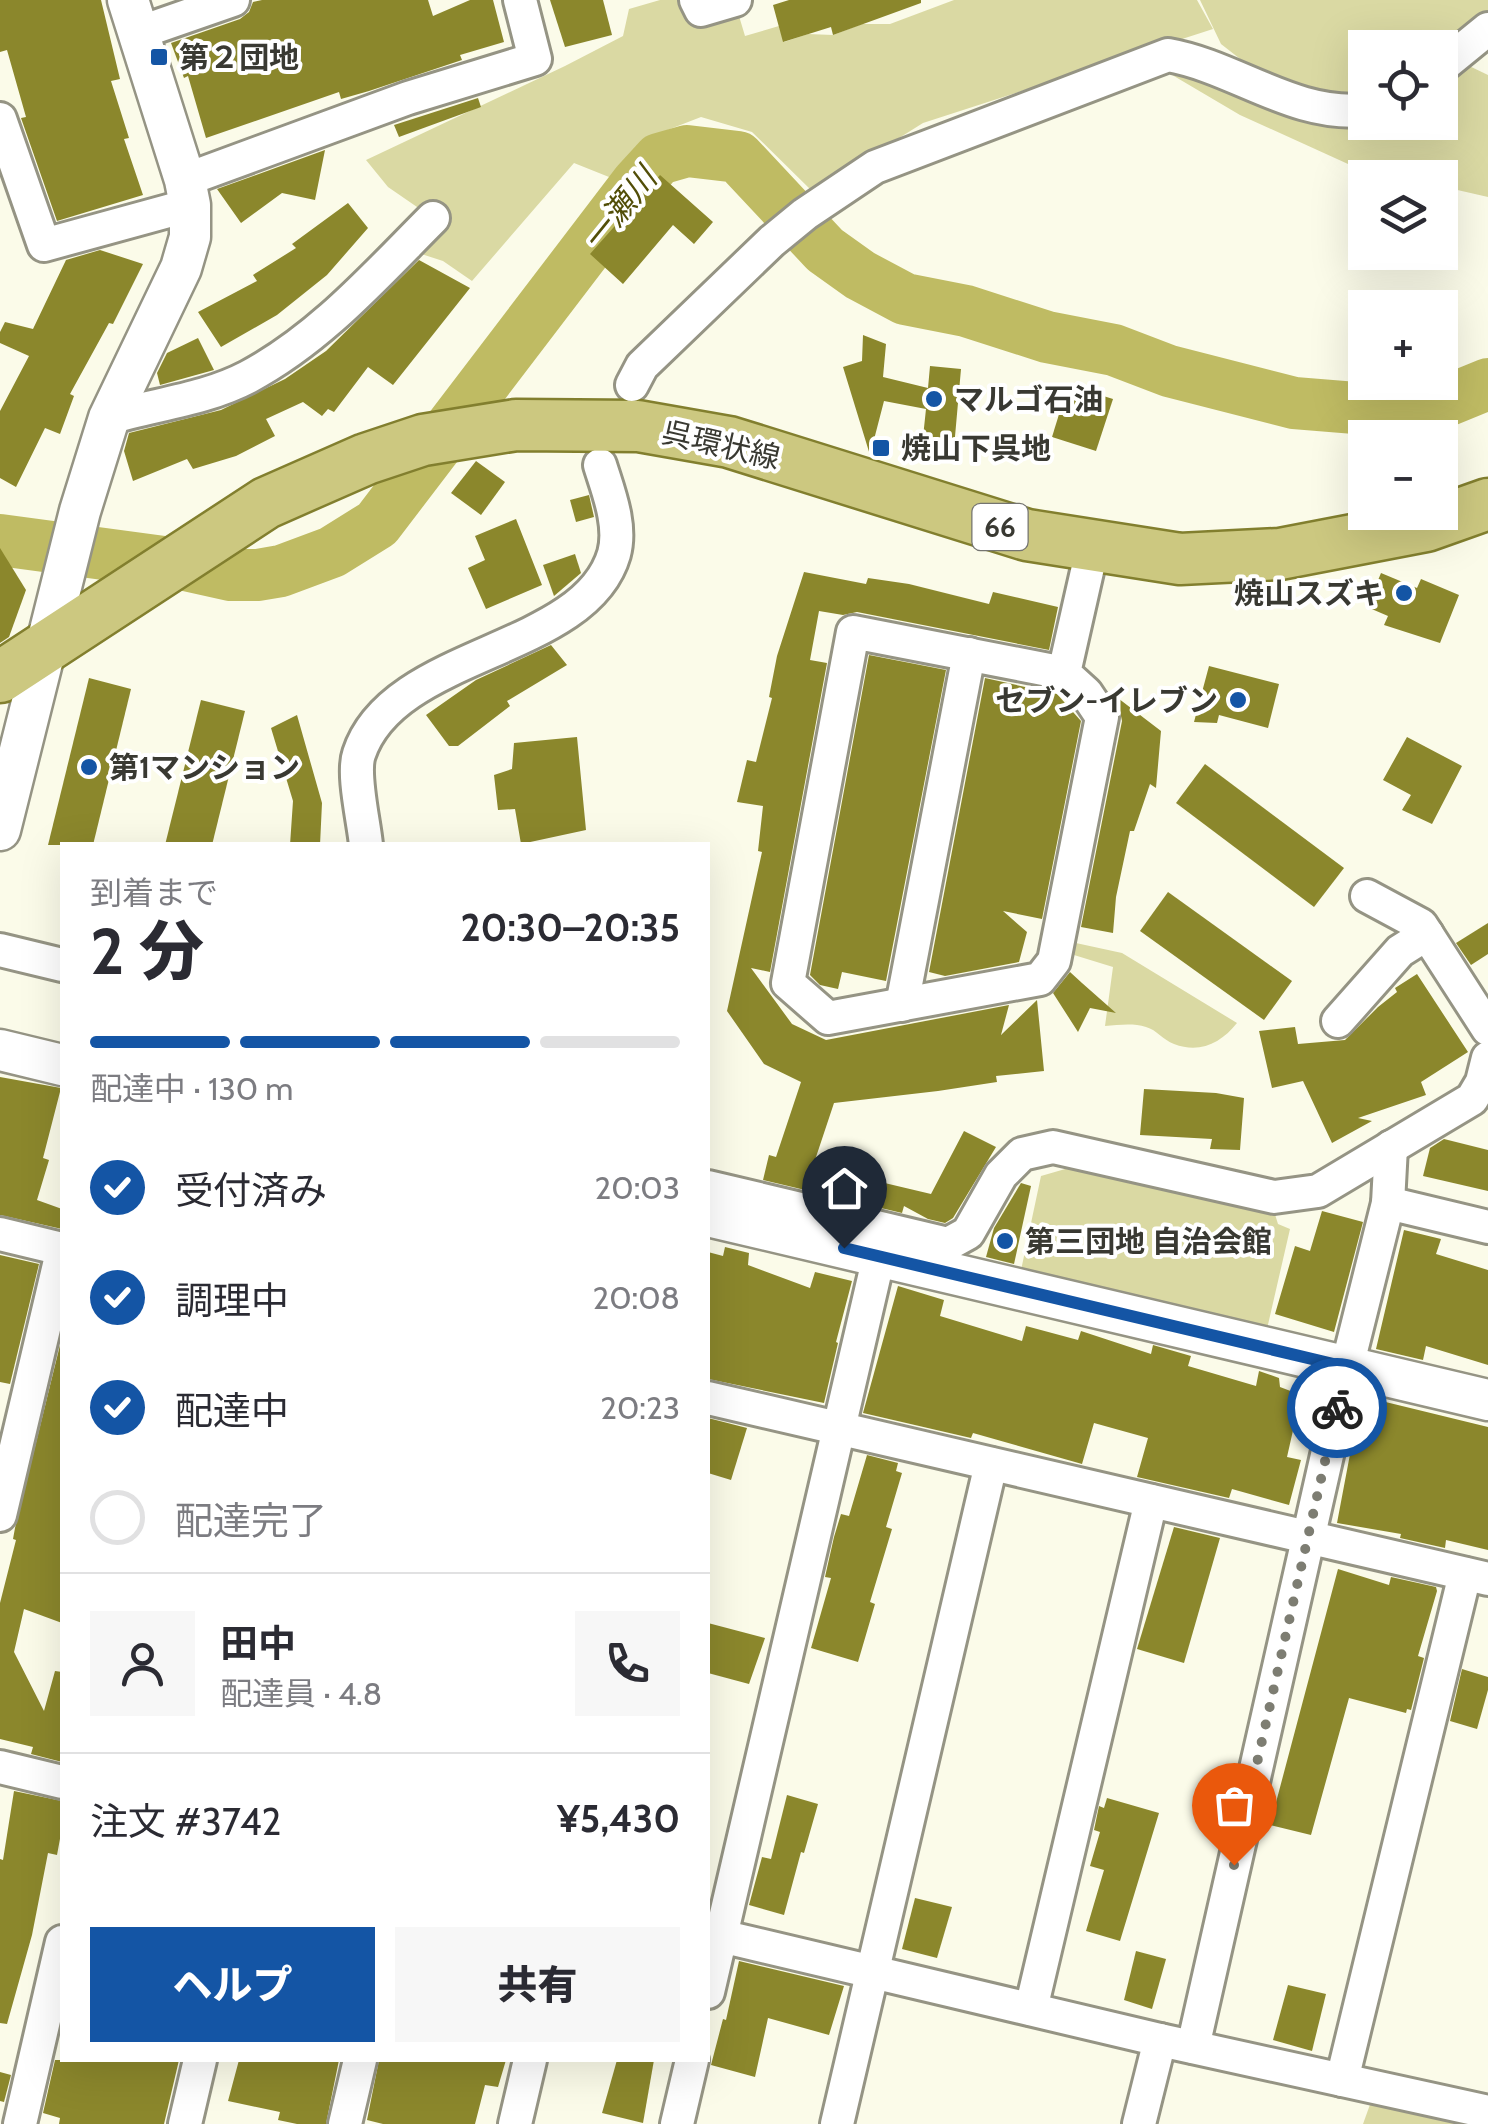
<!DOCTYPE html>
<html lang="ja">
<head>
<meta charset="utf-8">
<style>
  body { margin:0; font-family:Cabin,"Noto Sans JP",sans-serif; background:#f7f7f7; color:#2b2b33; height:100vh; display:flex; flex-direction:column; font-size:38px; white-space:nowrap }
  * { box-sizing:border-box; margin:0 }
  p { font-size:32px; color:#7c7c81 }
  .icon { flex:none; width:55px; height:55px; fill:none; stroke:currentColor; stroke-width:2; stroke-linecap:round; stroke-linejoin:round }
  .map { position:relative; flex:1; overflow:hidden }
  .panel { position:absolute; left:60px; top:842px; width:650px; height:1220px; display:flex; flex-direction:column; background:#fff; border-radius:0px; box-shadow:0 10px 40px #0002 }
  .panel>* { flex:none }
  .buttons { position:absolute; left:1348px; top:30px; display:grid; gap:20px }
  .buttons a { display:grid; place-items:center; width:110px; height:110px; border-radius:0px; background:#fff; box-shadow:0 10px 40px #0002; font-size:50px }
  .pin { position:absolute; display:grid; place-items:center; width:85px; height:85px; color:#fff; margin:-102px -42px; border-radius:50% 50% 50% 0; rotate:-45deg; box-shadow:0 0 10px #0007 }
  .pin .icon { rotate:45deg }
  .courier { position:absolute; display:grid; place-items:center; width:100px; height:100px; margin:-50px; border:8px solid #1455a5; border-radius:50%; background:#fff; color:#222; box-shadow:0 2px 12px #0007 }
  .overview em { font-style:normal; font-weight:800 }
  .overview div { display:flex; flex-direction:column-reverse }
  .overview { display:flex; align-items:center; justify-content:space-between; height:170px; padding:0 30px }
  h1 { font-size:65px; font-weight:800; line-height:75px }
  .bar { display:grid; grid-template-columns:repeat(4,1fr); gap:15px 10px; align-content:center; height:120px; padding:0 30px }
  .bar i { height:12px; border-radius:8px; background:#e1e1e2 }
  .bar .selected { background:#1455a5 }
  .bar p { grid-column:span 4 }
  .line { display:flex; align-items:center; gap:25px; padding:0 30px; border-top:2px solid #e1e1e2 }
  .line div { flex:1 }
  .round { display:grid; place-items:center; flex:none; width:105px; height:105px; border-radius:0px; background:#f7f7f7 }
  ol { padding:0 30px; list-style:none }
  li { display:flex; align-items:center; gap:30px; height:110px }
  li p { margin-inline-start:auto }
  li .icon { padding:10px; border-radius:50%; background:#1455a5; color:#fff; stroke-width:4 }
  li:last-child { color:#7c7c81 }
  li i { width:55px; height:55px; border:5px solid #e1e1e2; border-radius:50% }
  .button { display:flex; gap:20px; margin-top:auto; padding:20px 30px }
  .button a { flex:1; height:115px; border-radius:0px; background:#1455a5; color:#fff; font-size:40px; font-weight:800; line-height:115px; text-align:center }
  .button a+a { background:#f7f7f7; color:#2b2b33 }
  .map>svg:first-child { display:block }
  .green { fill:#dad9a3 }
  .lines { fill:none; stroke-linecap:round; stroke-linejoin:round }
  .river { stroke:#bfbb63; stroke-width:52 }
  .building { fill:#8b872c }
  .minor-casing { stroke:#959484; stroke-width:38 }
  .tertiary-casing { stroke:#959484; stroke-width:45 }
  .primary-casing { stroke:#827f2e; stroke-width:55 }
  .minor { stroke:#fff; stroke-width:32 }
  .tertiary { stroke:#fff; stroke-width:40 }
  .primary { stroke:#ccc880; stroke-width:50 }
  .done { stroke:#7d7d72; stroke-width:10; stroke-dasharray:0 18 }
  .route { stroke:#1455a5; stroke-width:12 }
  .poi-dot { fill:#1455a5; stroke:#fff; stroke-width:4 }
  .labels { text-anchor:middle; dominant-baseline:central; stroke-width:8; stroke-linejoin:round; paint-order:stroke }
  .shield { fill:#fff; stroke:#747470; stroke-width:2.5 }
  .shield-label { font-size:28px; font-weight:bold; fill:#393932 }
  .poi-label { font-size:30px; font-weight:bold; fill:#393932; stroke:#fff; text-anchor:start }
  .street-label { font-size:30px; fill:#393932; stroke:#fff }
  .water-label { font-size:32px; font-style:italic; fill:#524e08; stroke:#fff }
</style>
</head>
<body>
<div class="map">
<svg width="1488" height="2124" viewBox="0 0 1488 2124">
  <rect width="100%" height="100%" fill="#fbfbe9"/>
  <g class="green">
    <path d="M660 0H683L703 17 739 16 745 36 779 26 784 42 808 34 833 35 862 24H890L954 0H1197L1213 29 923 123 813 192 752 132 701 117 652 136 614 179 574 163 472 281 443 261 409 250 433 218 388 187 366 160 565 66 623 36 629 9Z"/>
    <path d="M1200 0H1488V13L1440 51V48H1365V122H1440V52L1488 75V197L1440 186V178L1370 174 1240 115 1162 69H1253L1221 44Z"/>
    <path d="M1062 940 1122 953 1237 1023C1221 1043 1200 1054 1174 1044 1163 1040 1157 1030 1146 1027 1133 1023 1119 1025 1105 1026L1113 967 1061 951Z"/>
    <path d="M1086 1163 1273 1208 1278 1224 1290 1229 1267 1329 1020 1275 1041 1176Z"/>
    <path d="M1376 2088 1488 2124H1363Z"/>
  </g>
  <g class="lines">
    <path class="river" d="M0 540 186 565 231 575H257L281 571 332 552 377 524 637 183 659 159 687 151 738 157 825 250 860 275 905 299 966 311 1047 337 1114 350 1169 371 1294 403 1417 413 1488 384"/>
  </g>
  <g class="building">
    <path d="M0 0H101L120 79 111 81 129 138 124 139 143 195 57 221 21 118 26 117 7 50 0 52Z"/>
    <path d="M262 0H428L433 16 470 0H493L504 42 460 55 462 60 369 91 341 99 339 92 206 138 188 76 184 78 171 43 240 19 249 12 253 2Z"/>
    <path d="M550 0H603L612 35 565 47Z"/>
    <path d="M789 0H921V3L833 35 831 27 783 42 773 5Z"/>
    <path d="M478 98 481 107 399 137 394 125Z"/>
    <path d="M325 150 315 200 282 193 241 223 217 189Z"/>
    <path d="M660 175 713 222 694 244 673 225 623 284 590 254Z"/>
    <path d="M348 203 368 228 327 275 277 315 221 347 198 312 257 281 253 275 296 248 292 244Z"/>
    <path d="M100 250 143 264 113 324 109 323 70 394 74 396 60 434 45 428 16 487 0 478V411L29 356 0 343V332L5 322 33 329 66 260Z"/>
    <path d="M419 260 470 288 393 385 368 367 334 412 328 409 322 416 303 402 266 419 275 436 236 456 193 469 187 459 133 481 124 451 129 433 221 410 285 379 326 351Z"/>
    <path d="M863 335 886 344 883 377 928 388 930 366 961 369 953 459 921 456 926 409 884 401 870 455 843 367 862 361Z"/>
    <path d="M198 338 214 370 160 385 157 373 167 353Z"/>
    <path d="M1068 385 1113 399 1096 451 1052 437Z"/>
    <path d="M476 461 505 482 481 515 451 493Z"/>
    <path d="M589 495 594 517 576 522 570 500Z"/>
    <path d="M516 519 542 585 486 609 468 568 485 560 475 536Z"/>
    <path d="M0 548 26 590 9 637 0 643Z"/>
    <path d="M575 554 581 573 554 596 543 565Z"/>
    <path d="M804 572 866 584 868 578 909 584 989 604 993 592 1058 607 1049 650 857 612 843 615 819 611 810 660 827 663 770 972 751 968 792 1024 826 1040 1009 1005 1001 1035 1037 1000 1044 1071 996 1076 997 1082 938 1091 834 1103 813 1166 931 1194 964 1131 996 1147 953 1218 945 1223 928 1219 904 1206 902 1213 763 1180 769 1155 776 1157 801 1082 764 1064 727 1011 762 852 758 851 763 806 737 802 747 760 756 762 772 698 769 697 777 656Z"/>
    <path d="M1381 573 1417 588 1421 579 1459 595 1440 643 1384 625 1388 616 1367 607Z"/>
    <path d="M551 645 567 665 507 701 510 706 458 746H449L426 715 476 680Z"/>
    <path d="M869 655 946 670 886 981 842 972 838 989 820 985 810 975Z"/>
    <path d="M1209 666 1279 684 1268 728 1219 715 1217 723 1194 722Z"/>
    <path d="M89 678 131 689 93 845H48Z"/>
    <path d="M985 678 1057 694 1081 721 1042 919 1003 911 1027 932 1019 962 945 976 929 972Z"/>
    <path d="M1110 692 1161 731 1156 788 1150 784 1134 831H1130L1116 897 1113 933 1081 927 1122 721 1119 706Z"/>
    <path d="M201 700 245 711 212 845H165Z"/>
    <path d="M297 715 322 803 320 845H290L293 801 271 728Z"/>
    <path d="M577 737 586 830 521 844 515 809 498 810 494 775 512 769 514 743Z"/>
    <path d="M1407 737 1462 766 1432 824 1402 810 1411 795 1383 780Z"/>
    <path d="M1205 764 1344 868 1314 907 1176 803Z"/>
    <path d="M1168 892 1292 981 1264 1020 1140 931Z"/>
    <path d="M1488 923V954L1471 965 1456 943Z"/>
    <path d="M1070 972 1082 983 1116 1013 1090 1008 1078 1032 1053 993Z"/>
    <path d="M1417 974 1468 1052 1421 1082 1426 1095 1358 1118 1372 1121 1332 1143 1303 1081 1272 1088 1259 1031 1295 1027 1298 1044 1345 1040 1378 1007 1397 992 1395 988Z"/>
    <path d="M0 1077 61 1088 43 1158 49 1160 37 1200 62 1209V1229L0 1215Z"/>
    <path d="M1144 1089 1216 1093 1244 1098 1240 1150 1210 1149 1212 1139 1140 1135Z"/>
    <path d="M1444 1139 1488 1150V1191L1423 1176 1430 1148Z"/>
    <path d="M1021 1183 1031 1186 1014 1264 986 1257 994 1228Z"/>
    <path d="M1322 1211 1363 1222 1334 1332 1275 1314 1295 1246 1310 1251Z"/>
    <path d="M1404 1230 1441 1239 1436 1254 1488 1270V1365L1426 1346 1423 1360 1376 1349Z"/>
    <path d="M725 1247 749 1253 748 1265 810 1288 815 1272 852 1281 836 1342 838 1343 824 1403 708 1379V1252L723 1256Z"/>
    <path d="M0 1255 39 1264 10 1384 0 1382Z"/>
    <path d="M898 1286 944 1300 940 1316 1022 1341 1026 1326 1078 1340 1081 1331 1151 1354 1153 1345 1191 1356 1188 1366 1256 1386 1259 1371 1279 1378 1280 1387 1301 1395 1287 1457 1301 1460 1289 1505 1232 1489 1229 1498 1137 1477 1148 1438 1094 1423 1082 1464 973 1433 971 1438 863 1413Z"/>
    <path d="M62 1337V1623L24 1609 14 1652 44 1711 55 1671 62 1672V1762L31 1754 33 1747 0 1739V1603L16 1540 13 1539 15 1528Z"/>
    <path d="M1361 1396 1488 1427V1550L1446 1540 1445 1548 1400 1538 1401 1534 1337 1523Z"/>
    <path d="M708 1418 747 1428 731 1480 708 1473Z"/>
    <path d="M867 1455 898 1463 896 1471 902 1473 886 1527 892 1529 870 1602 875 1604 858 1662 811 1648 831 1578 825 1577 834 1537 841 1514 849 1516Z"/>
    <path d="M1174 1527 1220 1538 1184 1663 1137 1649Z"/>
    <path d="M1338 1569 1389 1585 1391 1577 1436 1587 1437 1591 1418 1656 1424 1658 1411 1710 1407 1709 1406 1713 1349 1698 1311 1835 1270 1825Z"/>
    <path d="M708 1623 765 1638 749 1684 708 1673Z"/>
    <path d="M1462 1669 1488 1677V1690L1477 1729 1450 1721Z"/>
    <path d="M14 1791 62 1801V1828L57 1855 48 1853 32 1935 7 2024 0 2023V1859L3 1860Z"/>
    <path d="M787 1795 818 1804 804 1853 801 1852 784 1915 749 1905 762 1857 771 1859Z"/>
    <path d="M1107 1798 1159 1813 1120 1941 1086 1931 1104 1870 1090 1866 1100 1832 1094 1830 1099 1806 1104 1808Z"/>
    <path d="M915 1898 952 1907 937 1958 902 1949Z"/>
    <path d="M1136 1951 1166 1959 1152 2009 1124 2000Z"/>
    <path d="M739 1961 844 1986 829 2035 768 2018 755 2077 711 2065 723 2019 726 2020Z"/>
    <path d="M1288 1985 1326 1994 1312 2051 1273 2040Z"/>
    <path d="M55 2060H179L164 2124H59L60 2118 43 2113Z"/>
    <path d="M239 2060H339L326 2124H297L278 2120 280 2112 228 2101Z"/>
    <path d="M379 2060H506L498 2087 485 2085 475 2124H383L367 2120Z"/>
    <path d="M617 2060H654L643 2123 602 2113Z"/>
    <path d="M0 2072 11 2075 4 2102 0 2101Z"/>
  </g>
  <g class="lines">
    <g class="minor-casing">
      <g id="minor">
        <path d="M696 0 701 10 735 0"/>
        <path d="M138 33 233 0"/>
        <path d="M1440 68 1488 29"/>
        <path d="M0 119 44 245 190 205"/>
        <path d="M185 180 408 98 535 59 520 0"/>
        <path d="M632 385 642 366 772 241 805 214 875 167 1168 55C1236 67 1293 117 1365 110"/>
        <path d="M109 418C155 404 204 400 248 377 321 338 376 275 433 218"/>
        <path d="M1064 673 853 632 788 983 828 1018 1040 979 1054 961 1102 717 1086 693 1064 673 1093 545"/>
        <path d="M366 845C364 822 352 774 359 754 393 650 585 654 614 554 622 525 608 491 600 465"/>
        <path d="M1367 896 1421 925 1488 1029"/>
        <path d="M0 950 62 965"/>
        <path d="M902 1005 969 654"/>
        <path d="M1338 1021 1400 951 1427 934"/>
        <path d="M708 1187 948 1244 968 1233 1001 1175 1022 1154 1053 1147 1274 1197 1318 1191 1472 1099 1482 1082 1488 1058"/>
        <path d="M1388 1203 1488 1227"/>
        <path d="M0 1234 62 1249"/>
        <path d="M708 1398 1488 1579"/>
        <path d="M0 1515 62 1252"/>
        <path d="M0 1767 62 1782"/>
        <path d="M708 1933 1160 2040 1488 2112"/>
        <path d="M708 1992 879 1256"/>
        <path d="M1031 2009 1151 1501"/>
        <path d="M1193 2047 1347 1367 1388 1203 1391 1147"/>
        <path d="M1342 2080 1465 1574"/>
        <path d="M20 2124 62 1942"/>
        <path d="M185 2124 200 2060"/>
        <path d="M345 2124 360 2060"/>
        <path d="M515 2124 530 2060"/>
        <path d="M677 2124 692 2060"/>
        <path d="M837 2124 991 1464"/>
        <path d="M1139 2124 1160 2040"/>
      </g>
    </g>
    <g class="tertiary-casing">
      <g id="tertiary">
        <path d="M0 830 80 511 109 418 181 268 190 237V205L185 180 128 0"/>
        <path d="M0 1050 62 1065"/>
        <path d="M708 1216 1488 1400"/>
      </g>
    </g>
    <g class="primary-casing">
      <path id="primary" d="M0 677 266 503 366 459 423 440 516 425 638 426 729 442 1027 535 1180 559 1280 554 1426 526 1488 504"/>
    </g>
    <use href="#minor" class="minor"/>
    <use href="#tertiary" class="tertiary"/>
    <use href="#primary" class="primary"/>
  </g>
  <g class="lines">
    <path class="done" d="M1234 1865 1337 1408"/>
    <path class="route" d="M844 1248 1346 1367 1337 1408"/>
  </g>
  <g class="poi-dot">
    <rect x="149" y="47" width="20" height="20" rx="5"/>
    <circle cx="934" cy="399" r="10"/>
    <rect x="871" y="438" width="20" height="20" rx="5"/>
    <circle cx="1404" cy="593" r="10"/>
    <circle cx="1238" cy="700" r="10"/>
    <circle cx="89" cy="767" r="10"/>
    <circle cx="1005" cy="1241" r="10"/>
  </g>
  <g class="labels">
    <rect class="shield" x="972.5" y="504" width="55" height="46" rx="8"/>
    <g class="shield-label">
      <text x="1000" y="527">66</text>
    </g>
    <g class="poi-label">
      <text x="179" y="57">第２団地</text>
      <text x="954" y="399">マルゴ石油</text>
      <text x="901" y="448">焼山下呉地</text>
      <text x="1384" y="593" text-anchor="end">焼山スズキ</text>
      <text x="1218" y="700" text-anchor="end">セブン-イレブン</text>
      <text x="109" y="767">第1マンション</text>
      <text x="1025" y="1241">第三団地 自治会館</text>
    </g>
    <g class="street-label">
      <text transform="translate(721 445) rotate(13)">呉環状線</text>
    </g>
    <g class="water-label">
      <text transform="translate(619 209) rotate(-51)">一瀬川</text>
    </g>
  </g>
</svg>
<div class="buttons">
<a><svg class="icon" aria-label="locate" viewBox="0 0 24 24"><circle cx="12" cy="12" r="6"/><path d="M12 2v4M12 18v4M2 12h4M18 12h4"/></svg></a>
<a><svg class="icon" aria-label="layers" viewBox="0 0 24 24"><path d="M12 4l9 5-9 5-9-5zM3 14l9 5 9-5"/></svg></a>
<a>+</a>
<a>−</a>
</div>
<div class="pin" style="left:1234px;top:1865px;background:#ea580c"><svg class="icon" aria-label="bag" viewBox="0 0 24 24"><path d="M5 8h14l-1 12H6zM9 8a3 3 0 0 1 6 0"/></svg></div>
<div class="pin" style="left:844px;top:1248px;background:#1f2937"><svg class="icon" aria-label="home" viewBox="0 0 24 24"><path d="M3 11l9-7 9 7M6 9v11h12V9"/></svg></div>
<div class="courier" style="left:1337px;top:1408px"><svg class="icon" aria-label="bike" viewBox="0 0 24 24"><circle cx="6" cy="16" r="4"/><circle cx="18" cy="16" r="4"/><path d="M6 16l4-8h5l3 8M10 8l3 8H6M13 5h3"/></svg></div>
<section class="panel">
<div class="overview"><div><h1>2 分</h1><p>到着まで</p></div><em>20:30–20:35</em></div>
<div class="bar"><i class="selected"></i><i class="selected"></i><i class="selected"></i><i></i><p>配達中 · 130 m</p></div>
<ol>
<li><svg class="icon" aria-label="check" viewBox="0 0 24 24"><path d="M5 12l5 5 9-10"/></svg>受付済み<p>20:03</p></li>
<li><svg class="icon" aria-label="check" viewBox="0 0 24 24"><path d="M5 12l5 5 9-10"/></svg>調理中<p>20:08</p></li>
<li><svg class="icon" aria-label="check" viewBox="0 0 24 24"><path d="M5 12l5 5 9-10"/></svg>配達中<p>20:23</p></li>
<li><i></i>配達完了</li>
</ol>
<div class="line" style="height:180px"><a class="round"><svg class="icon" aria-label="person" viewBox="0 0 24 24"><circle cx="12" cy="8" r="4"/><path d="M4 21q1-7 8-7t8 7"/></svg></a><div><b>田中</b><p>配達員 · 4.8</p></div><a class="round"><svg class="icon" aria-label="phone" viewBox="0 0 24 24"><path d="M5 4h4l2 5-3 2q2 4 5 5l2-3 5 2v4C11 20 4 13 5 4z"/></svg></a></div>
<div class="line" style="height:130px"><div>注文 #3742</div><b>¥5,430</b></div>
<div class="button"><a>ヘルプ</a><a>共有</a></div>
</section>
</div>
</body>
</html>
